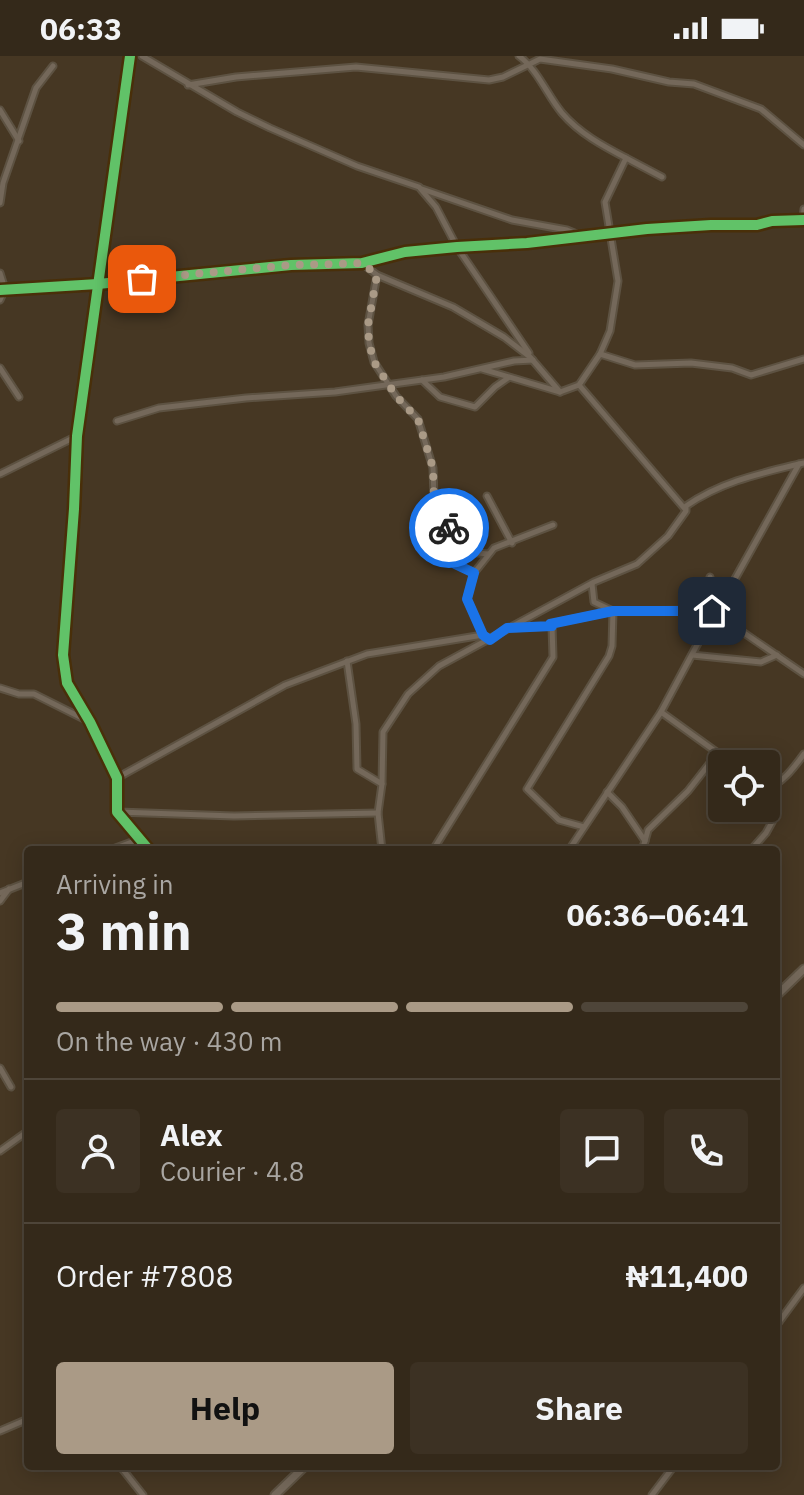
<!DOCTYPE html>
<html lang="en">
<head>
<meta charset="utf-8">
<style>
  body { margin:0; font-family:"IBM Plex Sans",sans-serif; background:#3c3123; color:#f1f3f6; height:100vh; display:flex; flex-direction:column; font-size:30px; white-space:nowrap }
  * { box-sizing:border-box; margin:0 }
  p { font-size:26px; color:#a9a6a2 }
  .icon { flex:none; width:44px; height:44px; fill:none; stroke:currentColor; stroke-width:2; stroke-linecap:round; stroke-linejoin:round }
  .map { position:relative; flex:1; overflow:hidden }
  .details { position:absolute; left:24px; top:790px; width:756px; height:624px; display:flex; flex-direction:column; background:#34291a; border-radius:8px; box-shadow:0 4px 20px #0003,0 0 0 2px #4e4539 }
  .details>* { flex:none }
  .buttons { position:absolute; left:708px; top:694px; display:grid; gap:16px }
  .buttons a { display:grid; place-items:center; width:72px; height:72px; border-radius:8px; background:#34291a; box-shadow:0 4px 20px #0003,0 0 0 2px #4e4539; font-size:40px }
  .pin { position:absolute; display:grid; place-items:center; width:68px; height:68px; color:#fff; margin:-34px; border-radius:16px; box-shadow:0 4px 12px #0006 }
  .courier { position:absolute; display:grid; place-items:center; width:80px; height:80px; margin:-40px; border:6px solid #1a73e8; border-radius:50%; background:#fff; color:#222; box-shadow:0 2px 10px #0007 }
  .head em { font-style:normal; font-weight:700 }
  .head div { display:flex; flex-direction:column-reverse }
  .head { display:flex; align-items:center; justify-content:space-between; height:136px; padding:0 32px }
  h1 { font-size:52px; font-weight:700; line-height:60px }
  .bar { display:grid; grid-template-columns:repeat(4,1fr); gap:12px 8px; align-content:center; height:96px; padding:0 32px }
  .bar i { height:10px; border-radius:6px; background:#4e4539 }
  .bar .on { background:#aa9a86 }
  .bar p { grid-column:span 4 }
  .line { display:flex; align-items:center; gap:20px; padding:0 32px; border-top:2px solid #4e4539 }
  .line div { flex:1 }
  .round { display:grid; place-items:center; flex:none; width:84px; height:84px; border-radius:8px; background:#3c3123 }
  .action { display:flex; gap:16px; margin-top:auto; padding:16px 32px }
  .action a { flex:1; height:92px; border-radius:8px; background:#aa9a86; color:#111; font-size:32px; font-weight:700; line-height:92px; text-align:center }
  .action a+a { background:#3c3123; color:#f1f3f6 }
  .status { display:flex; justify-content:space-between; align-items:center; height:56px; padding:0 40px; background:#34291a; direction:ltr }
  .status svg { height:22px; fill:currentColor }
  .map>svg:first-child { display:block }
  .lines { fill:none; stroke-linecap:round; stroke-linejoin:round }
  .street-casing { stroke:#5d5242; stroke-width:9 }
  .secondary-casing { stroke:#5d5242; stroke-width:11 }
  .street { stroke:#74685a; stroke-width:5 }
  .secondary { stroke:#74685a; stroke-width:7 }
  .cycleway-casing { stroke:#492f09; stroke-width:15 }
  .cycleway { stroke:#61c268; stroke-width:10 }
  .done { stroke:#aa9a86; stroke-width:8; stroke-dasharray:0 14.4 }
  .route { stroke:#1a73e8; stroke-width:10 }
</style>
</head>
<body>
<div class="status"><b>06:33</b><svg viewBox="0 0 49 12"><path d="M0 12V9h3v3zM5 12V6h3v6zM10 12V3h3v9zM15 12V0h3v12zM26 1h20v11H26zM47 4h2v5h-2z"/></svg></div>
<div class="map">
<svg width="804" height="1439" viewBox="0 0 804 1439">
  <rect width="100%" height="100%" fill="#463723"/>
  <g class="lines">
    <g class="street-casing">
      <g id="street">
        <path d="M130 0 77 380 74 453 63 599 67 627 90 666 117 722V756L149 794"/>
        <path d="M142 0 237 56 270 72 357 110 419 131 436 151 457 191 529 297"/>
        <path d="M188 29 236 21 356 11 489 24 503 21 540 3 612 13 669 26 694 28 761 53 804 89"/>
        <path d="M0 54 19 85"/>
        <path d="M626 102 662 121"/>
        <path d="M422 133 512 164 567 174 581 180"/>
        <path d="M0 147 3 127 36 32 53 10"/>
        <path d="M803 164 804 153"/>
        <path d="M363 208 377 219 453 251 504 281 530 301 560 336 579 329 600 298 610 275 618 225 605 146 626 102C603 90 579 77 562 57 547 39 538 14 519 0"/>
        <path d="M0 217 5 233 0 244"/>
        <path d="M377 219 368 269 369 287 374 306 396 340 418 363 433 412 434 442 442 453 451 477 455 508 474 517"/>
        <path d="M0 234 98 228 291 209 362 207 405 196 457 191 527 187 647 173 711 169H757L772 165 804 164"/>
        <path d="M600 298 635 309 691 307 732 312 751 319 804 303"/>
        <path d="M0 312 19 341"/>
        <path d="M482 313 560 336"/>
        <path d="M422 324 440 341 475 351 495 331 508 322"/>
        <path d="M579 329 685 453"/>
        <path d="M117 365 159 352 246 342 335 336 444 321 514 305 533 304"/>
        <path d="M0 418 77 380"/>
        <path d="M487 440 512 487"/>
        <path d="M451 477 468 496 488 498"/>
        <path d="M702 554 710 521"/>
        <path d="M712 555 804 618"/>
        <path d="M512 572 552 570 550 568 613 555 706 554"/>
        <path d="M483 579 467 543 474 517 494 492 553 469"/>
        <path d="M692 599 761 606 777 599"/>
        <path d="M347 605 356 668 357 713 382 728"/>
        <path d="M0 632 19 638H34L88 665"/>
        <path d="M661 656 733 708"/>
        <path d="M117 722 285 629 367 598 483 579 490 583"/>
        <path d="M766 734C783 726 793 713 804 698"/>
        <path d="M607 736 622 751 645 785 648 774 688 735 717 698"/>
        <path d="M118 756 234 760 378 757"/>
        <path d="M584 771 559 764 527 733 609 600 612 590 613 555 594 546 592 528"/>
        <path d="M110 794 140 783"/>
        <path d="M382 794 378 757 382 728 383 676 408 638 439 610 594 526 637 508 668 480 686 455V450C721 426 758 418 799 408"/>
        <path d="M433 794 553 601 552 570"/>
        <path d="M569 794 661 656 704 576 712 555 706 554 726 539 799 408 804 407"/>
        <path d="M642 794 645 785"/>
        <path d="M751 794 766 777 777 757 766 744"/>
        <path d="M0 837 28 826"/>
        <path d="M0 845 9 833"/>
        <path d="M0 1012 11 1031"/>
        <path d="M0 1095 28 1075"/>
        <path d="M776 1270 804 1232"/>
        <path d="M0 1375 28 1363"/>
        <path d="M120 1410 143 1439"/>
        <path d="M652 1439 674 1410"/>
      </g>
    </g>
    <g class="secondary-casing">
      <g id="secondary">
        <path d="M776 940 804 913"/>
        <path d="M275 1439 305 1410"/>
      </g>
    </g>
    <use href="#street" class="street"/>
    <use href="#secondary" class="secondary"/>
    <g class="cycleway-casing">
      <g id="cycleway">
        <path d="M130 0 77 380 74 453 63 599 67 627 90 666 117 722V756L149 794"/>
        <path d="M0 234 98 228 291 209 362 207 405 196 457 191 527 187 647 173 711 169H757L772 165 804 164"/>
      </g>
    </g>
    <use href="#cycleway" class="cycleway"/>
  </g>
  <g class="lines">
    <path class="done" d="M142 223 291 209 338 208 362 207 377 219 368 269 369 287 374 306 396 340 418 363 433 412 434 442 442 453 449 472"/>
    <path class="route" d="M449 472 455 508 474 517 467 543 483 579 490 584 507 572 552 570 550 568 613 555H712"/>
  </g>
</svg>
<div class="buttons">
<a><svg class="icon" aria-label="locate" viewBox="0 0 24 24"><circle cx="12" cy="12" r="6"/><path d="M12 2v4M12 18v4M2 12h4M18 12h4"/></svg></a>
</div>
<div class="pin" style="left:142px;top:223px;background:#ea580c"><svg class="icon" aria-label="bag" viewBox="0 0 24 24"><path d="M5 8h14l-1 12H6zM9 8a3 3 0 0 1 6 0"/></svg></div>
<div class="pin" style="left:712px;top:555px;background:#1f2937"><svg class="icon" aria-label="home" viewBox="0 0 24 24"><path d="M3 11l9-7 9 7M6 9v11h12V9"/></svg></div>
<div class="courier" style="left:449px;top:472px"><svg class="icon" aria-label="bike" viewBox="0 0 24 24"><circle cx="6" cy="16" r="4"/><circle cx="18" cy="16" r="4"/><path d="M6 16l4-8h5l3 8M10 8l3 8H6M13 5h3"/></svg></div>
<section class="details">
<div class="head"><div><h1>3 min</h1><p>Arriving in</p></div><em>06:36–06:41</em></div>
<div class="bar"><i class="on"></i><i class="on"></i><i class="on"></i><i></i><p>On the way · 430 m</p></div>
<div class="line" style="height:144px"><a class="round"><svg class="icon" aria-label="person" viewBox="0 0 24 24"><circle cx="12" cy="8" r="4"/><path d="M4 21q1-7 8-7t8 7"/></svg></a><div><b>Alex</b><p>Courier · 4.8</p></div><a class="round"><svg class="icon" aria-label="chat" viewBox="0 0 24 24"><path d="M4 5h16v11H9l-5 4z"/></svg></a><a class="round"><svg class="icon" aria-label="phone" viewBox="0 0 24 24"><path d="M5 4h4l2 5-3 2q2 4 5 5l2-3 5 2v4C11 20 4 13 5 4z"/></svg></a></div>
<div class="line" style="height:104px"><div>Order #7808</div><b>₦11,400</b></div>
<div class="action"><a>Help</a><a>Share</a></div>
</section>
</div>
</body>
</html>
